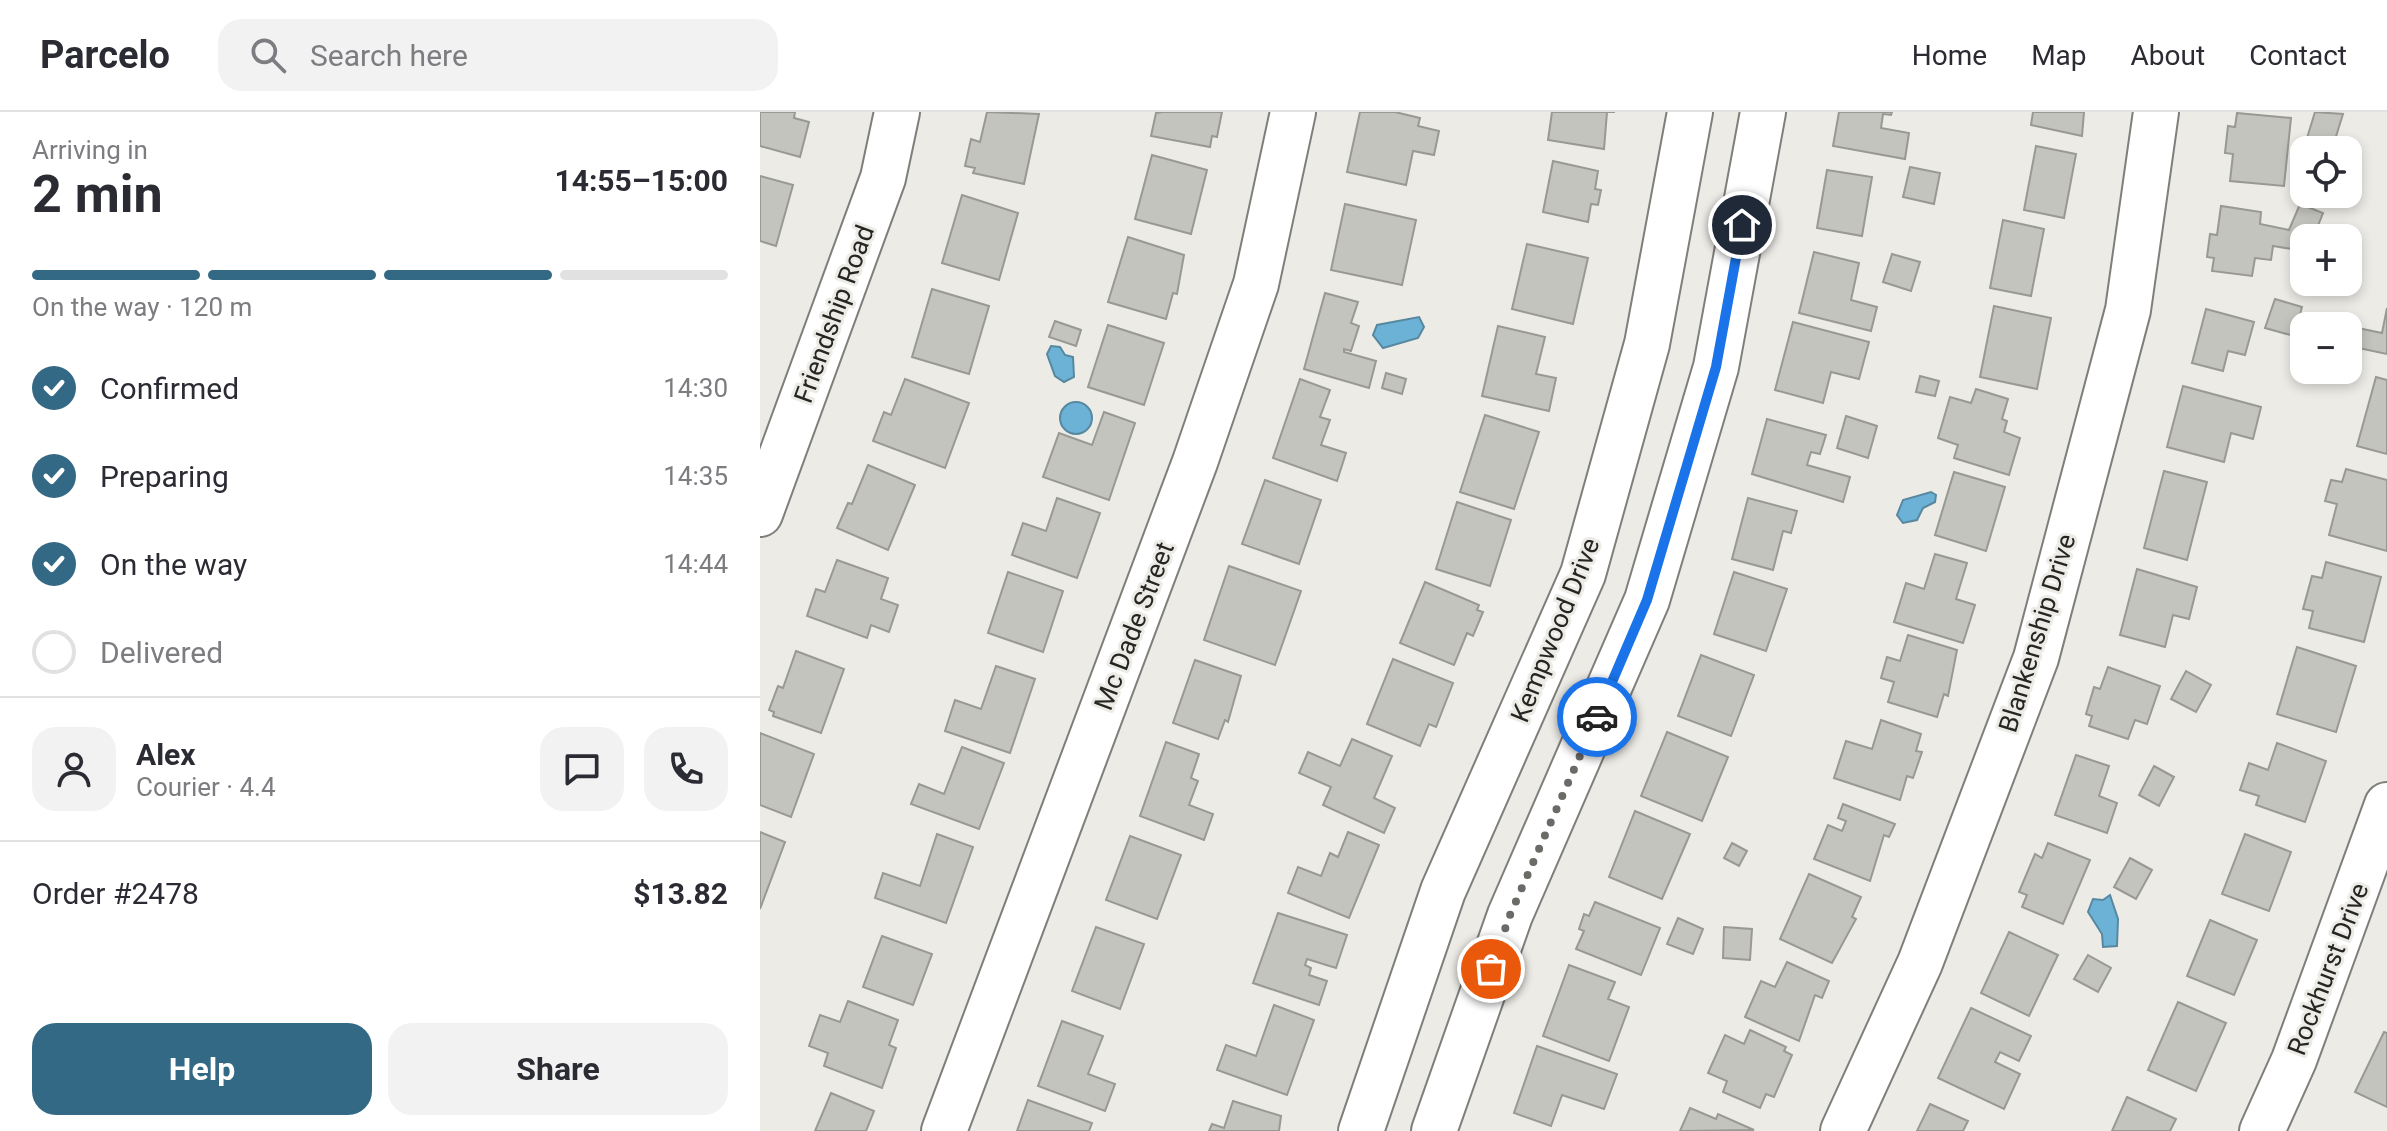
<!DOCTYPE html>
<html lang="en">
<head>
<meta charset="utf-8">
<style>
  body { margin:0; font-family:Roboto,sans-serif; background:#f2f2f3; color:#2b2b33; height:100vh; display:flex; flex-direction:column; font-size:30px; white-space:nowrap }
  * { box-sizing:border-box; margin:0 }
  p { font-size:26px; color:#7c7c81 }
  .icon { flex:none; width:44px; height:44px; fill:none; stroke:currentColor; stroke-width:2; stroke-linecap:round; stroke-linejoin:round }
  .map { position:relative; flex:1; overflow:hidden }
  .panel { display:flex; flex-direction:column; background:#fff; width:760px }
  .panel>* { flex:none }
  .tools { position:absolute; left:1530px; top:24px; display:grid; gap:16px }
  .tools a { display:grid; place-items:center; width:72px; height:72px; border-radius:16px; background:#fff; box-shadow:0 4px 12px #0003; font-size:40px }
  .pin { position:absolute; display:grid; place-items:center; width:68px; height:68px; color:#fff; margin:-34px; border:4px solid #fff; border-radius:50%; box-shadow:0 2px 8px #0007 }
  .courier { position:absolute; display:grid; place-items:center; width:80px; height:80px; margin:-40px; border:6px solid #1a73e8; border-radius:50%; background:#fff; color:#222; box-shadow:0 2px 10px #0007 }
  .headline em { font-style:normal; font-weight:700 }
  .headline div { display:flex; flex-direction:column-reverse }
  .headline { display:flex; align-items:center; justify-content:space-between; height:136px; padding:0 32px }
  h1 { font-size:52px; font-weight:700; line-height:60px }
  .bar { display:grid; grid-template-columns:repeat(4,1fr); gap:12px 8px; align-content:center; height:96px; padding:0 32px }
  .bar i { height:10px; border-radius:6px; background:#e1e1e2 }
  .bar .current { background:#336984 }
  .bar p { grid-column:span 4 }
  .line { display:flex; align-items:center; gap:20px; padding:0 32px; border-top:2px solid #e1e1e2 }
  .line div { flex:1 }
  .round { display:grid; place-items:center; flex:none; width:84px; height:84px; border-radius:24px; background:#f2f2f3 }
  ol { padding:0 32px; list-style:none }
  li { display:flex; align-items:center; gap:24px; height:88px }
  li p { margin-inline-start:auto }
  li .icon { padding:8px; border-radius:50%; background:#336984; color:#fff; stroke-width:4 }
  li:last-child { color:#7c7c81 }
  li i { width:44px; height:44px; border:4px solid #e1e1e2; border-radius:50% }
  .primary-button { display:flex; gap:16px; margin-top:auto; padding:16px 32px }
  .primary-button a { flex:1; height:92px; border-radius:24px; background:#336984; color:#fff; font-size:32px; font-weight:700; line-height:92px; text-align:center }
  .primary-button a+a { background:#f2f2f3; color:#2b2b33 }
  header { display:flex; align-items:center; gap:48px; box-sizing:border-box; height:112px; padding:0 40px; background:#fff; border-bottom:2px solid #e1e1e2 }
  header strong { font-size:38px }
  nav { display:flex; gap:44px; margin-inline-start:auto; font-size:28px }
  .search { width:560px; height:72px; background:#f2f2f3; display:flex; align-items:center; gap:20px; box-sizing:border-box; padding:0 28px; border-radius:24px; color:#7c7c81; font-size:30px }
  main { display:flex; flex:1; min-height:0 }
  .map>svg:first-child { display:block }
  .water { fill:#6cb2d6; stroke:#5788a0; stroke-width:2 }
  .building { fill:#c4c4bf; stroke:#999994; stroke-width:2 }
  .lines { fill:none; stroke-linecap:round; stroke-linejoin:round }
  .minor-casing { stroke:#7f7e7a; stroke-width:48 }
  .major-casing { stroke:#7f7e7a; stroke-width:48 }
  .minor { stroke:#fff; stroke-width:44 }
  .major { stroke:#fff; stroke-width:44 }
  .done { stroke:#6b6a67; stroke-width:8; stroke-dasharray:0 14.4 }
  .route { stroke:#1a73e8; stroke-width:10 }
  .labels { text-anchor:middle; dominant-baseline:central; stroke-width:6; stroke-linejoin:round; paint-order:stroke }
  .street-label { font-size:26px; fill:#252523; stroke:#ecebe6 }
</style>
</head>
<body>
<header>
<strong>Parcelo</strong>
<div class="search"><svg class="icon" aria-label="search" viewBox="0 0 24 24"><circle cx="10" cy="10" r="6"/><path d="M15 15l6 6"/></svg>Search here</div>
<nav><a>Home</a><a>Map</a><a>About</a><a>Contact</a></nav>
</header>
<main>
<section class="panel">
<div class="headline"><div><h1>2 min</h1><p>Arriving in</p></div><em>14:55–15:00</em></div>
<div class="bar"><i class="current"></i><i class="current"></i><i class="current"></i><i></i><p>On the way · 120 m</p></div>
<ol>
<li><svg class="icon" aria-label="check" viewBox="0 0 24 24"><path d="M5 12l5 5 9-10"/></svg>Confirmed<p>14:30</p></li>
<li><svg class="icon" aria-label="check" viewBox="0 0 24 24"><path d="M5 12l5 5 9-10"/></svg>Preparing<p>14:35</p></li>
<li><svg class="icon" aria-label="check" viewBox="0 0 24 24"><path d="M5 12l5 5 9-10"/></svg>On the way<p>14:44</p></li>
<li><i></i>Delivered</li>
</ol>
<div class="line" style="height:144px"><a class="round"><svg class="icon" aria-label="person" viewBox="0 0 24 24"><circle cx="12" cy="8" r="4"/><path d="M4 21q1-7 8-7t8 7"/></svg></a><div><b>Alex</b><p>Courier · 4.4</p></div><a class="round"><svg class="icon" aria-label="chat" viewBox="0 0 24 24"><path d="M4 5h16v11H9l-5 4z"/></svg></a><a class="round"><svg class="icon" aria-label="phone" viewBox="0 0 24 24"><path d="M5 4h4l2 5-3 2q2 4 5 5l2-3 5 2v4C11 20 4 13 5 4z"/></svg></a></div>
<div class="line" style="height:104px"><div>Order #2478</div><b>$13.82</b></div>
<div class="primary-button"><a>Help</a><a>Share</a></div>
</section>
<div class="map">
<svg width="1627" height="1019" viewBox="0 0 1627 1019">
  <rect width="100%" height="100%" fill="#ecebe6"/>
  <g class="water">
    <path d="M659 205 664 215 658 226 623 236 613 223 617 213Z"/>
    <path d="M291 234 300 235 305 243 313 245 314 265 304 270 295 264 287 242Z"/>
    <circle cx="316" cy="306" r="16"/>
    <path d="M1171 380 1176 383 1175 390 1163 396 1157 408 1143 411 1137 403 1143 388Z"/>
    <path d="M1350 783 1358 807 1357 834 1343 835 1342 822 1328 800 1333 787 1343 788Z"/>
  </g>
  <g class="building">
    <path d="M0 0H35L34 6 49 10 40 45 0 34Z"/>
    <path d="M227 0 279 2 264 72 213 61 215 56 205 54 211 27 220 30Z"/>
    <path d="M403 0H462L457 25 452 24 450 35 391 24 396 1Z"/>
    <path d="M600 0H635L660 6 658 14 679 19 674 43 653 39 646 73 587 60Z"/>
    <path d="M792 0H855H847L844 37 788 28Z"/>
    <path d="M1079 0H1132L1131 3 1123 2 1121 16 1149 21 1145 47 1073 34Z"/>
    <path d="M1273 0H1324L1322 24 1271 13Z"/>
    <path d="M1555 0 1583 2 1573 34 1547 26Z"/>
    <path d="M1477 1 1531 6 1524 74 1470 69 1473 42 1465 41 1468 14 1475 15Z"/>
    <path d="M1276 34 1316 42 1304 106 1264 98Z"/>
    <path d="M392 43 447 58 431 122 375 107Z"/>
    <path d="M793 49 838 59 835 77 841 78 838 93 831 92 828 110 783 100Z"/>
    <path d="M1150 55 1180 61 1174 92 1143 85Z"/>
    <path d="M1067 58 1112 65 1102 124 1057 116Z"/>
    <path d="M0 64 33 73 16 134 0 129Z"/>
    <path d="M202 83 258 101 239 168 182 151Z"/>
    <path d="M585 92 656 108 642 173 571 158Z"/>
    <path d="M1540 92 1563 101 1553 126H1544V139L1513 134 1511 148 1495 146 1492 164 1452 159 1454 146 1447 145 1450 122 1457 123 1461 94 1501 100 1500 112 1529 118Z"/>
    <path d="M1243 108 1284 117 1271 184 1230 176Z"/>
    <path d="M368 125 424 143 417 182 413 181 406 207 348 190Z"/>
    <path d="M767 132 828 146 813 212 752 197Z"/>
    <path d="M1054 140 1099 151 1091 188 1117 195 1111 219 1039 201Z"/>
    <path d="M1132 142 1160 150 1151 179 1123 170Z"/>
    <path d="M172 177 229 194 209 262 152 245Z"/>
    <path d="M565 181 598 190 591 211 599 214 591 239 584 237V240L616 249 609 276 544 257Z"/>
    <path d="M1515 187 1542 195 1534 224 1505 216Z"/>
    <path d="M1234 194 1291 206 1277 277 1220 265Z"/>
    <path d="M1627 196V242L1589 234 1593 215 1622 221Z"/>
    <path d="M1446 197 1494 210 1485 243 1468 239 1463 259 1432 251Z"/>
    <path d="M295 209 321 218 316 234 289 225Z"/>
    <path d="M1033 210 1109 230 1099 267 1071 260 1063 291 1015 278Z"/>
    <path d="M348 213 404 231 384 293 328 275Z"/>
    <path d="M738 214 785 225 776 262 796 266 789 299 722 284Z"/>
    <path d="M626 261 646 267 642 282 622 276Z"/>
    <path d="M1160 264 1179 269 1175 284 1156 280Z"/>
    <path d="M1616 265 1627 268V342L1597 334Z"/>
    <path d="M145 267 209 291 185 356 113 329 124 300 131 303Z"/>
    <path d="M540 267 570 278 560 305 570 308 561 333 586 341 577 369 513 346Z"/>
    <path d="M1423 274 1501 295 1493 327 1471 321 1464 350 1407 335Z"/>
    <path d="M1216 277 1248 287 1242 307 1247 309 1244 320 1260 326 1249 363 1194 346 1198 333 1178 326 1190 285 1211 291Z"/>
    <path d="M344 300 375 311 349 388 283 365 299 321 332 333Z"/>
    <path d="M725 303 779 320 754 397 700 380Z"/>
    <path d="M1086 304 1117 314 1108 346 1077 336Z"/>
    <path d="M1007 307 1066 323 1060 342 1051 340 1047 353 1090 365 1083 390 992 362Z"/>
    <path d="M108 353 155 373 128 438 77 416 88 391 92 392Z"/>
    <path d="M1586 357 1627 368V439L1569 423 1577 392 1565 389 1571 368 1582 370Z"/>
    <path d="M1404 359 1447 370 1427 448 1384 436Z"/>
    <path d="M1194 360 1245 375 1226 439 1175 423Z"/>
    <path d="M505 368 561 388 539 452 482 432Z"/>
    <path d="M297 386 340 401 317 466 252 443 263 411 286 419Z"/>
    <path d="M988 386 1037 399 1031 421 1023 419 1013 458 972 447Z"/>
    <path d="M697 390 751 408 730 474 676 457Z"/>
    <path d="M1175 442 1207 451 1196 487 1215 493 1203 531 1134 510 1146 471 1164 477Z"/>
    <path d="M77 448 128 466 121 487 138 493 129 520 111 513 107 526 47 504 56 477 65 480Z"/>
    <path d="M1566 450 1621 465 1604 530 1549 516 1553 499 1543 497 1552 464 1562 466Z"/>
    <path d="M469 454 541 479 515 553 444 528Z"/>
    <path d="M1377 457 1437 475 1429 507 1413 503 1405 535 1360 523Z"/>
    <path d="M248 460 303 479 283 540 228 521Z"/>
    <path d="M974 460 1027 477 1006 539 954 522Z"/>
    <path d="M665 470 719 493 717 498 723 500 713 524 707 521 694 553 640 531Z"/>
    <path d="M1148 523 1197 538 1188 584 1184 582 1177 605 1128 590 1134 570 1121 566 1127 545 1140 549Z"/>
    <path d="M1537 535 1596 554 1576 620 1517 602Z"/>
    <path d="M36 539 84 557 61 621 13 604 14 600 9 598 18 574 23 576Z"/>
    <path d="M941 543 994 563 971 624 918 604Z"/>
    <path d="M633 547 693 571 676 615 669 612 660 634 607 612Z"/>
    <path d="M435 548 481 564 468 610 465 608 458 627 413 611Z"/>
    <path d="M236 554 275 567 250 641 185 619 195 588 221 597Z"/>
    <path d="M1348 555 1400 574 1387 612 1375 608 1368 627 1329 614 1332 604 1326 602 1334 575 1340 577Z"/>
    <path d="M1426 559 1451 573 1436 600 1411 587Z"/>
    <path d="M1121 608 1161 622 1156 639 1162 640 1153 666 1147 664 1140 688 1074 666 1086 629 1112 637Z"/>
    <path d="M907 620 968 645 942 709 881 684Z"/>
    <path d="M0 621 54 642 31 705 0 693Z"/>
    <path d="M592 627 632 644 614 686 635 696 624 721 563 693 571 675 539 661 548 640 580 654Z"/>
    <path d="M406 630 439 642 431 666 438 669 429 693 453 702 444 728 380 704Z"/>
    <path d="M1517 631 1566 649 1545 710 1496 693 1499 684 1480 678 1489 651 1508 658Z"/>
    <path d="M202 635 244 651 219 717 151 692 159 672 184 682Z"/>
    <path d="M1316 643 1349 654 1339 684 1357 691 1347 721 1295 703Z"/>
    <path d="M1394 654 1414 665 1399 694 1379 683Z"/>
    <path d="M1083 692 1135 712 1129 725 1124 723 1110 769 1054 747 1068 713 1082 719 1086 709 1078 706Z"/>
    <path d="M875 699 930 722 902 787 849 765Z"/>
    <path d="M0 720 25 730 0 797Z"/>
    <path d="M588 720 619 733 589 806 528 781 538 755 561 764 570 741 578 745Z"/>
    <path d="M177 722 213 735 186 811 115 786 123 761 160 774Z"/>
    <path d="M1485 722 1531 740 1509 799 1462 782Z"/>
    <path d="M370 724 421 743 397 807 346 788Z"/>
    <path d="M972 731 987 739 979 754 964 746Z"/>
    <path d="M1288 731 1330 748 1303 812 1262 795 1267 783 1259 780 1275 742 1282 746Z"/>
    <path d="M1370 746 1392 758 1376 787 1354 775Z"/>
    <path d="M1049 762 1101 785 1092 805 1096 807 1072 851 1020 827Z"/>
    <path d="M835 790 900 816 881 863 816 837 824 819 819 817 824 802 829 804Z"/>
    <path d="M518 801 587 823 576 856 547 847 545 853 551 856 549 863 567 869 559 893 493 871Z"/>
    <path d="M918 806 943 817 933 842 907 832Z"/>
    <path d="M1450 808 1497 828 1474 883 1427 864Z"/>
    <path d="M336 815 384 832 360 897 312 879Z"/>
    <path d="M964 815 992 817 990 848 963 846Z"/>
    <path d="M1249 820 1298 843 1269 904 1221 881Z"/>
    <path d="M122 824 172 842 153 893 103 875Z"/>
    <path d="M1328 843 1351 856 1338 880 1314 867Z"/>
    <path d="M1027 850 1069 869 1062 886 1055 883 1039 929 985 905 1001 869 1015 875Z"/>
    <path d="M809 853 855 870 848 887 869 895 849 949 783 924Z"/>
    <path d="M88 889 138 908 129 933 136 936 122 976 64 954 68 941 49 934 60 903 80 910Z"/>
    <path d="M1418 890 1466 911 1436 979 1388 958Z"/>
    <path d="M514 893 554 908 527 983 457 958 466 933 496 944Z"/>
    <path d="M1211 896 1271 924 1259 949 1240 940 1235 950 1260 962 1244 997 1178 966Z"/>
    <path d="M302 909 343 924 328 962 355 972 345 999 278 974Z"/>
    <path d="M990 918 1026 935 1024 939 1032 943 1014 985 1006 982 1000 996 963 980 967 969 948 961 965 923 984 932Z"/>
    <path d="M1624 920 1627 921V995L1595 980Z"/>
    <path d="M777 934 857 962 844 997 802 983 791 1014 754 1001Z"/>
    <path d="M71 981 114 999 106 1019H55Z"/>
    <path d="M1367 985 1416 1007 1410 1019H1352Z"/>
    <path d="M268 988 332 1011 329 1019H257Z"/>
    <path d="M473 989 521 1004 519 1019H449L452 1012 464 1016Z"/>
    <path d="M1170 992 1208 1009 1203 1019H1157Z"/>
    <path d="M930 996 956 1007 958 1002 994 1018 920 1019Z"/>
  </g>
  <g class="lines">
    <g class="minor-casing">
      <g id="minor">
        <path d="M0 402 123 66 137 0"/>
        <path d="M184 1019 435 350 496 172 533 0"/>
        <path d="M1083 1019 1160 851 1276 546 1368 198 1396 0"/>
        <path d="M1502 1019 1534 948 1627 693"/>
      </g>
    </g>
    <g class="major-casing">
      <g id="major">
        <path d="M601 1019 683 779 823 462 887 232 930 0"/>
        <path d="M674 1019 750 803 887 488 956 255 1003 0"/>
      </g>
    </g>
    <use href="#minor" class="minor"/>
    <use href="#major" class="major"/>
  </g>
  <g class="lines">
    <path class="done" d="M731 857 750 803 837 605"/>
    <path class="route" d="M837 605 887 488 956 255 982 113"/>
  </g>
  <g class="labels">
    <g class="street-label">
      <text transform="translate(74 202) rotate(-70)">Friendship Road</text>
      <text transform="translate(374 514) rotate(-69)">Mc Dade Street</text>
      <text transform="translate(795 518) rotate(-68)">Kempwood Drive</text>
      <text transform="translate(1277 521) rotate(-73)">Blankenship Drive</text>
      <text transform="translate(1568 857) rotate(-69)">Rockhurst Drive</text>
    </g>
  </g>
</svg>
<div class="tools">
<a><svg class="icon" aria-label="locate" viewBox="0 0 24 24"><circle cx="12" cy="12" r="6"/><path d="M12 2v4M12 18v4M2 12h4M18 12h4"/></svg></a>
<a>+</a>
<a>−</a>
</div>
<div class="pin" style="left:731px;top:857px;background:#ea580c"><svg class="icon" aria-label="bag" viewBox="0 0 24 24"><path d="M5 8h14l-1 12H6zM9 8a3 3 0 0 1 6 0"/></svg></div>
<div class="pin" style="left:982px;top:113px;background:#1f2937"><svg class="icon" aria-label="home" viewBox="0 0 24 24"><path d="M3 11l9-7 9 7M6 9v11h12V9"/></svg></div>
<div class="courier" style="left:837px;top:605px"><svg class="icon" aria-label="car" viewBox="0 0 24 24"><path d="M5 17H2v-5l4-1 3-4h7l3 4 3 1v5h-3M9 17h6M6 11h13"/><circle cx="7" cy="17" r="2"/><circle cx="17" cy="17" r="2"/></svg></div>
</div>
</main>
</body>
</html>
